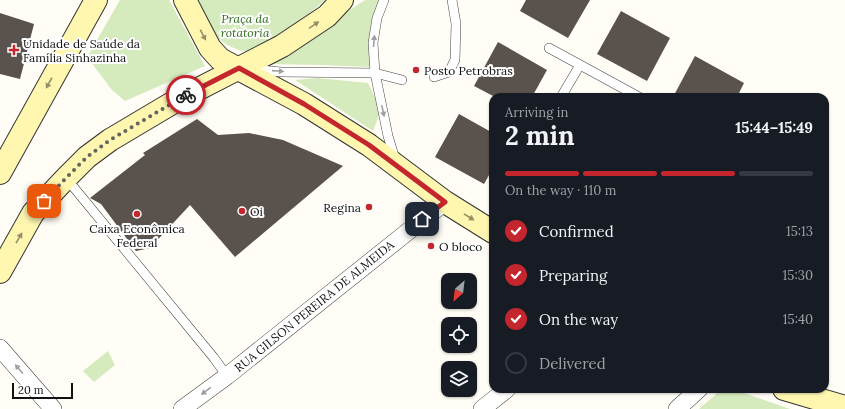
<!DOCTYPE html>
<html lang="en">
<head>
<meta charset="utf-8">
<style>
  body { margin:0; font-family:Lora,serif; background:#20242c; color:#f1f3f6; height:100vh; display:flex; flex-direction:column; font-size:15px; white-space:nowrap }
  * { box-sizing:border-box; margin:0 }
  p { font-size:13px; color:#9ea1a6 }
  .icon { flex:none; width:22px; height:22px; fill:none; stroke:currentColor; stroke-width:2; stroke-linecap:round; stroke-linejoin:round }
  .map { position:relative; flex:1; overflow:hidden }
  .drawer { position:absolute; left:489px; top:93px; width:340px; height:300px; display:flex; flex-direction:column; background:#171b24; border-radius:12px; box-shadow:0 1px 3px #0004 }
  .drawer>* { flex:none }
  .needle { width:26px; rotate:208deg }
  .controls { position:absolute; left:441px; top:273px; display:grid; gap:8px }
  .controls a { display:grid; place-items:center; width:36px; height:36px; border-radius:8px; background:#171b24; box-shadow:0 1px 3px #0004; font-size:20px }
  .scale { position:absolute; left:12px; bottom:10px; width:61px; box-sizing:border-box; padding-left:4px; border:2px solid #111; border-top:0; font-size:11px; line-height:14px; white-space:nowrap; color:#111; -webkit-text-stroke:3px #fff; paint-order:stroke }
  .pin { position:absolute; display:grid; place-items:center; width:34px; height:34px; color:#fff; margin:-17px; border-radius:8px; box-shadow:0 2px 6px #0006 }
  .courier { position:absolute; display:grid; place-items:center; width:40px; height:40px; margin:-20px; border:3px solid #c4262e; border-radius:50%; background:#fff; color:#222; box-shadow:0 1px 5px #0007 }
  .overview em { font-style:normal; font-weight:800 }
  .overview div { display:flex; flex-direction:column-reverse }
  .overview { display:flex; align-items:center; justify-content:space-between; height:68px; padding:0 16px }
  h1 { font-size:26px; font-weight:800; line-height:30px }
  .bar { display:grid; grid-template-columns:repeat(4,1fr); gap:6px 4px; align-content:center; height:48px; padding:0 16px }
  .bar i { height:5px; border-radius:3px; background:#363941 }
  .bar .selected { background:#c4262e }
  .bar p { grid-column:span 4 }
  ol { padding:0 16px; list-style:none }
  li { display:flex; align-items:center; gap:12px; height:44px }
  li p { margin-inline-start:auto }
  li .icon { padding:4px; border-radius:50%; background:#c4262e; color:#fff; stroke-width:4 }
  li:last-child { color:#9ea1a6 }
  li i { width:22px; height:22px; border:2px solid #363941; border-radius:50% }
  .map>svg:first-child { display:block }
  .green { fill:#d5ebbd }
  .building { fill:#5a524d }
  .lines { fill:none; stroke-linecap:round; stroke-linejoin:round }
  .lane-casing { stroke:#444; stroke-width:10 }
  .street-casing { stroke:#444; stroke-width:18 }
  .secondary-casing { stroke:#333; stroke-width:24 }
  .lane { stroke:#fff; stroke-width:9 }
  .street { stroke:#fff; stroke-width:17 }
  .secondary { stroke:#fff6b0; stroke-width:22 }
  .oneway { fill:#948f68 }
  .oneway2 { fill:#a0a0a0 }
  .done { stroke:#646461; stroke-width:4; stroke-dasharray:0 7.2 }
  .route { stroke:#c4262e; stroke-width:5 }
  .poi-dot { fill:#c4262e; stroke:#fff; stroke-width:1.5 }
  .labels { text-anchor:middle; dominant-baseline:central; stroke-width:4; stroke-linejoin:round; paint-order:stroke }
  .park-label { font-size:12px; font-style:italic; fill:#2f6b1f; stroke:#fff }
  .poi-label { font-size:12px; fill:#111; stroke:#fff; text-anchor:start }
  .street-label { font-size:12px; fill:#111; stroke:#fff }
</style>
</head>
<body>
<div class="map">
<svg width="845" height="409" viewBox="0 0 845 409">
  <rect width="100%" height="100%" fill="#fffdf5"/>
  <g class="green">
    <path d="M120 0H169L205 66 125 101 112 90 87 57Z"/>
    <path d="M194 0H325C312 12 298 22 284 32 273 39 257 52 243 51 240 51 237 49 234 48 212 39 204 20 194 0Z"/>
    <path d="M365 0H379C370 22 370 44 370 67L323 65 266 64Z"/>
    <path d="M317 78 368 83 381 110 373 131 295 80Z"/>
    <path d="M108 351 115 365 94 382 83 371Z"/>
    <path d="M722 389H733L790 409H699Z"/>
  </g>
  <g class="building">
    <path d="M526 0H590L568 38 520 11Z"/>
    <path d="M621 11 670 38 647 81 597 54Z"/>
    <path d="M0 13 34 24 20 79 0 74Z"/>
    <path d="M498 42 547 70 532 97H495L474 86Z"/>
    <path d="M695 56 744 83 737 97H673Z"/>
    <path d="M459 114 493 133V168L484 184 435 157Z"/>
    <path d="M197 119 218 135 249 133 283 140 343 166 235 257 190 205 150 248 136 251 101 204 90 198 145 155 143 153Z"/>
  </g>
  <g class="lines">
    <g class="lane-casing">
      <g id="lane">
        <path d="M549 48 639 97"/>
        <path d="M252 69 281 72 375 73 373 43 377 18 384 0"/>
        <path d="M434 77 449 72 455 60 456 24 452 0"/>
        <path d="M561 97 580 65"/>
        <path d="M395 159 388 136 375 73 402 80"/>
        <path d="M66 178 214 358 227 376"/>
      </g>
    </g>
    <g class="street-casing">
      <g id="street">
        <path d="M0 348 53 409"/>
        <path d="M182 409 227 376 445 202"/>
        <path d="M482 409 507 389"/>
        <path d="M677 409 699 389"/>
      </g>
    </g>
    <g class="secondary-casing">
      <g id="secondary">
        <path d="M185 0 210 48 220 59 304 104 369 145 445 202 493 232"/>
        <path d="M0 173 96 0"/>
        <path d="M0 272 33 213 66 178 87 157 110 140 179 99 282 46 327 16 342 0"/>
        <path d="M784 389 845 407"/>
      </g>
    </g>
    <use href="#lane" class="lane"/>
    <use href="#street" class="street"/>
    <use href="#secondary" class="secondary"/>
  </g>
  <defs><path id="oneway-solid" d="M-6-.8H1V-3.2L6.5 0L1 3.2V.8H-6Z"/></defs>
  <g class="oneway">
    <use href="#oneway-solid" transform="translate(314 25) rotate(-34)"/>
    <use href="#oneway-solid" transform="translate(203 35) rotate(63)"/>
    <use href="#oneway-solid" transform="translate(49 83) rotate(119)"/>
    <use href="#oneway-solid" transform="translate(469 217) rotate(32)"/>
    <use href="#oneway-solid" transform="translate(19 238) rotate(-60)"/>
  </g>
  <g class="oneway2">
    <use href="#oneway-solid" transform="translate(374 41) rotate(-85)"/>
    <use href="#oneway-solid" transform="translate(278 71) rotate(4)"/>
    <use href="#oneway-solid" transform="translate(383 111) rotate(78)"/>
    <use href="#oneway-solid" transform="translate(19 369) rotate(-131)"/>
    <use href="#oneway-solid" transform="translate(206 391) rotate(143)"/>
  </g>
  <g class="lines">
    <path class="done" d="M44 201 66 178 87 157 110 140 186 95"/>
    <path class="route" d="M186 95 239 68 304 104 369 145 445 202 422 219"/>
  </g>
  <g class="poi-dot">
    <path d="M12 44h4v4h4v4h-4v4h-4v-4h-4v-4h4z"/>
    <circle cx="416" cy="70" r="4"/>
    <circle cx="369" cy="207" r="4"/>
    <circle cx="242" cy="211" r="4"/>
    <circle cx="137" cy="214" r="4"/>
    <circle cx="431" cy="246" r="4"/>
  </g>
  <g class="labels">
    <g class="park-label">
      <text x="245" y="18">Praça da<tspan x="245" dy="14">rotatoria</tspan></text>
    </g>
    <g class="poi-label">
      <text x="23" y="43">Unidade de Saúde da<tspan x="23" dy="14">Família Sinhazinha</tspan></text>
      <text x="424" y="70">Posto Petrobras</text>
      <text x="361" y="207" text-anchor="end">Regina</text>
      <text x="250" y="211">Oi</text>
      <text x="137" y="228" text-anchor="middle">Caixa Econômica<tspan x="137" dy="14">Federal</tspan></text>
      <text x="439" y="246">O bloco</text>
    </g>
    <g class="street-label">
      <text transform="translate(314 306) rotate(-39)">RUA GILSON PEREIRA DE ALMEIDA</text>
    </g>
  </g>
</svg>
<div class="controls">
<a><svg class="needle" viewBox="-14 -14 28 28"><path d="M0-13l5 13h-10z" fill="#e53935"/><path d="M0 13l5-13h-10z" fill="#9ea1a6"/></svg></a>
<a><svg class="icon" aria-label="locate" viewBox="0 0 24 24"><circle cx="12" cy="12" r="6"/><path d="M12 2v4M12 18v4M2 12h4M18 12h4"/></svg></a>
<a><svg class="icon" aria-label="layers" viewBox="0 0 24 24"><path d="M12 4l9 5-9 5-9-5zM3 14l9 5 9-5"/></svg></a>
</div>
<div class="scale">20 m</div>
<div class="pin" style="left:44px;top:201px;background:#ea580c"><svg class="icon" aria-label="bag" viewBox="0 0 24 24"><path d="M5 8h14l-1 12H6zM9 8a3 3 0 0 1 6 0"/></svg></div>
<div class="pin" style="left:422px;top:219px;background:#1f2937"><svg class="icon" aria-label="home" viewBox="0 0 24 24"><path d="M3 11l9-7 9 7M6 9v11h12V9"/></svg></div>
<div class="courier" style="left:186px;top:95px"><svg class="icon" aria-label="bike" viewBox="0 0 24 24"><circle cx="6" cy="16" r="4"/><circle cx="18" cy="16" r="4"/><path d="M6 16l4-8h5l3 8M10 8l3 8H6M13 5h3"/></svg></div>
<section class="drawer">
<div class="overview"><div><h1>2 min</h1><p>Arriving in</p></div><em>15:44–15:49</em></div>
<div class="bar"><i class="selected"></i><i class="selected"></i><i class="selected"></i><i></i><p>On the way · 110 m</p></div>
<ol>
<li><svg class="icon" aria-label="check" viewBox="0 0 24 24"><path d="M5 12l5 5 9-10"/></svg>Confirmed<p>15:13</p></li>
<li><svg class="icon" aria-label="check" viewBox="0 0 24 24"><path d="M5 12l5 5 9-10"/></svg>Preparing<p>15:30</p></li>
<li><svg class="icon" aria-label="check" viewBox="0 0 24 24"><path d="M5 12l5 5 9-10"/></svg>On the way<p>15:40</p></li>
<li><i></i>Delivered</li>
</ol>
</section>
</div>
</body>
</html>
